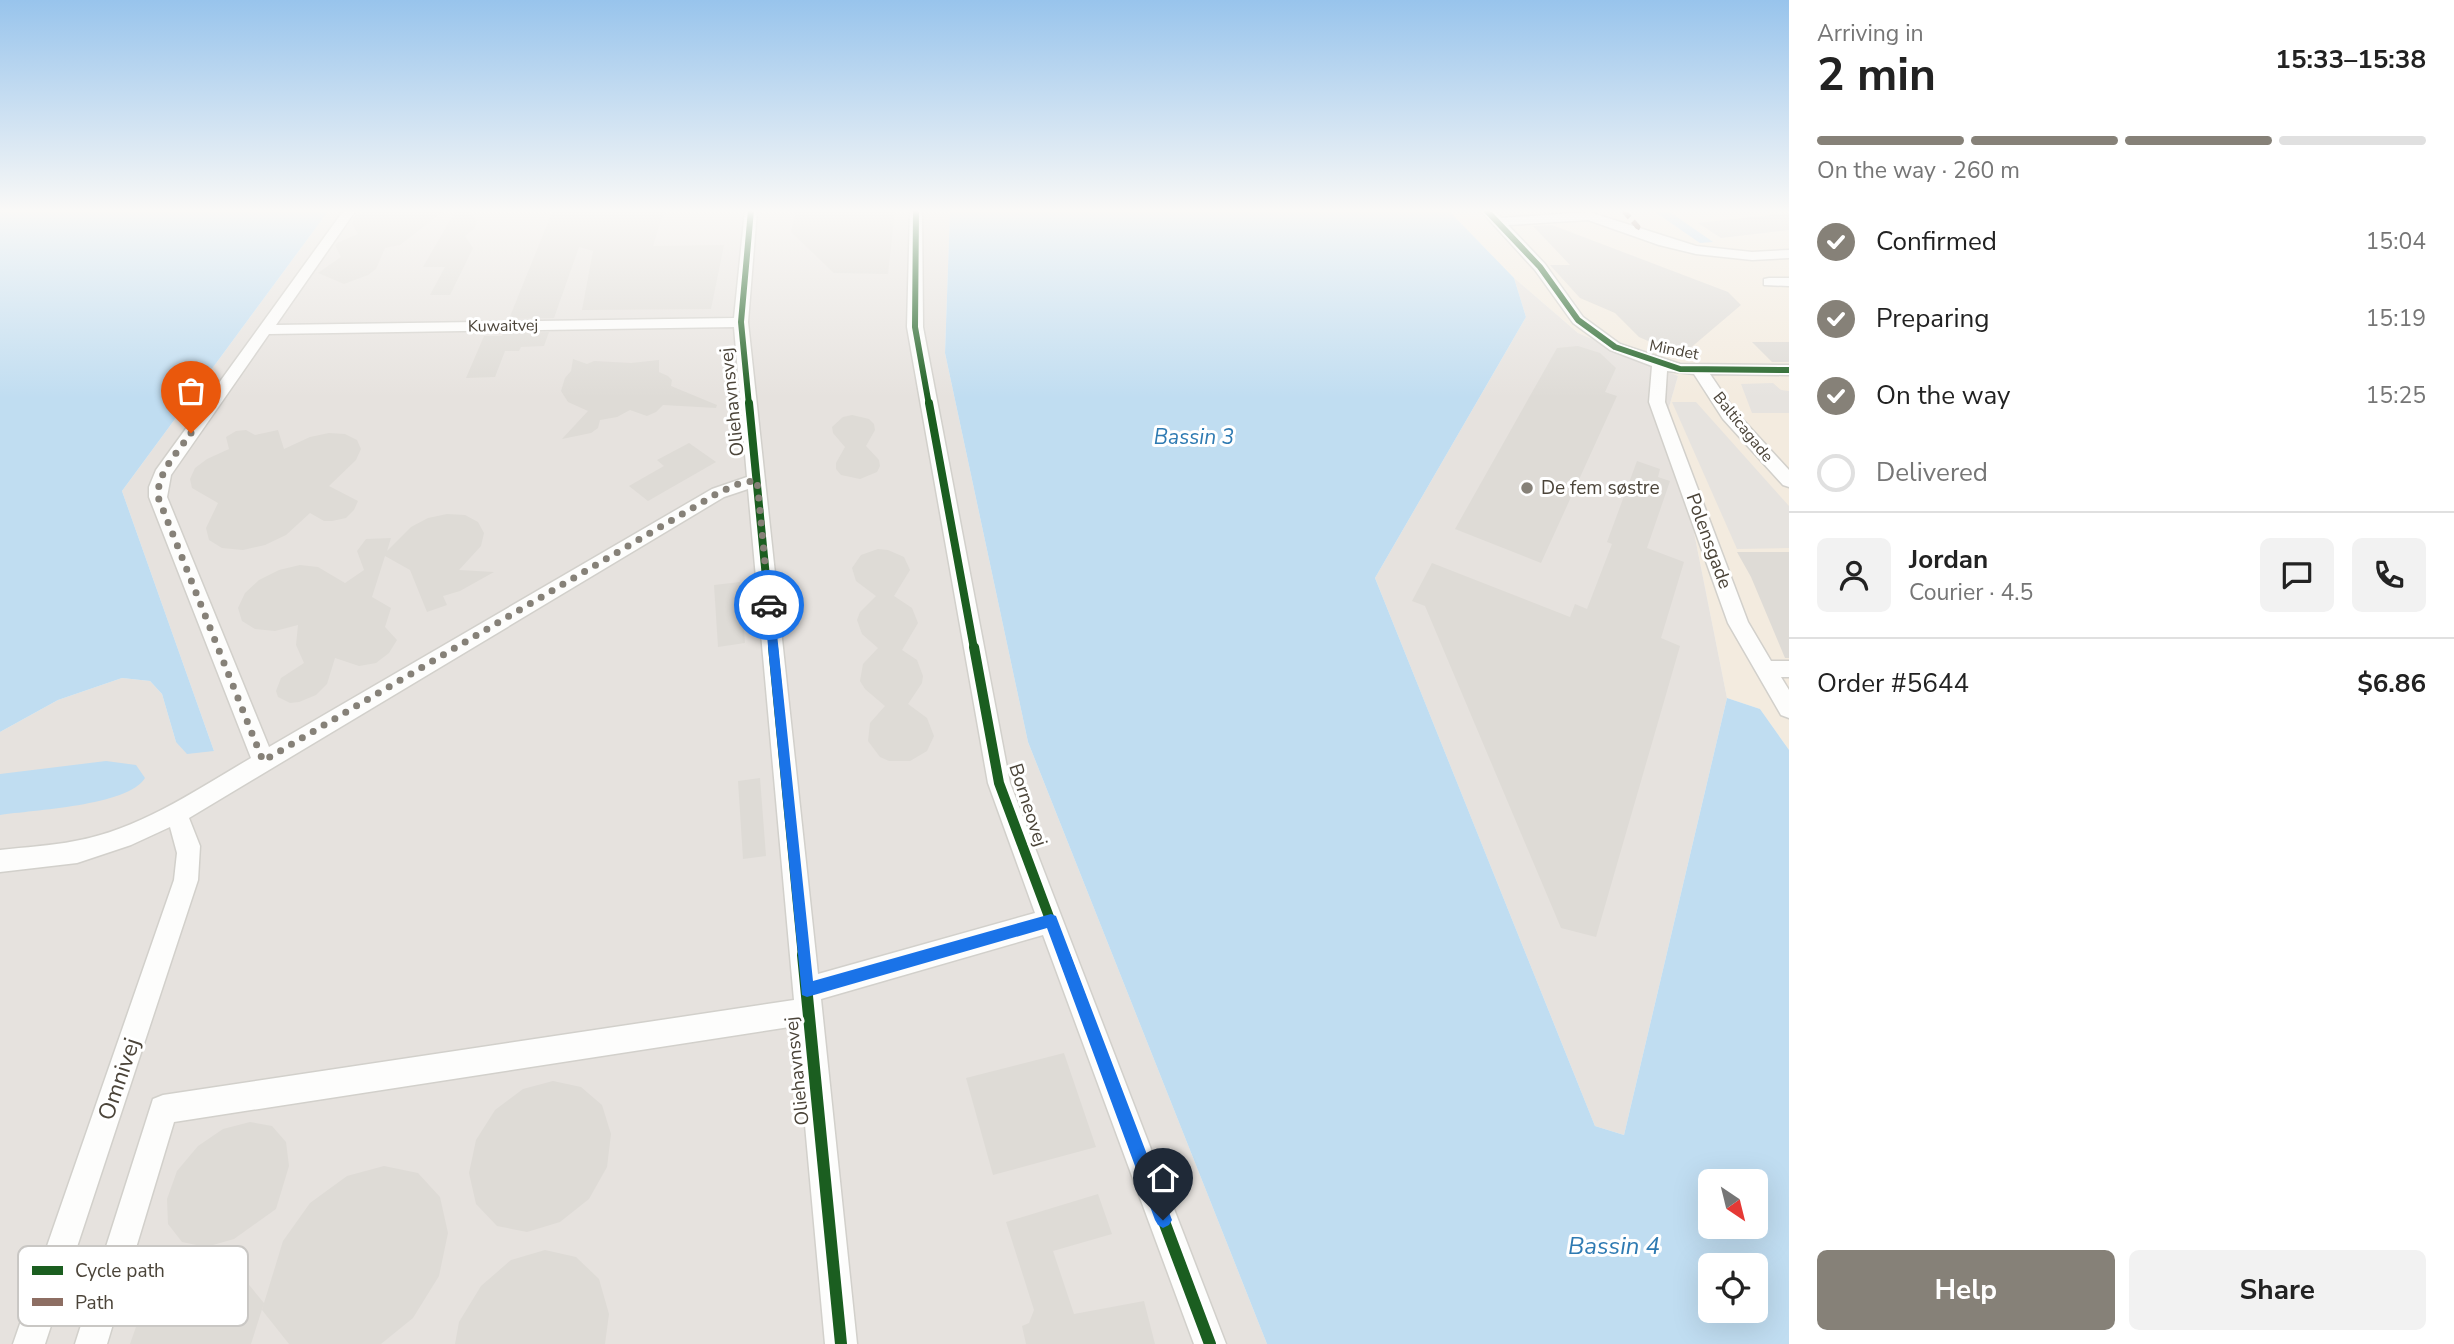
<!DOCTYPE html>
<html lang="en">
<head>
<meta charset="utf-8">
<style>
  body { margin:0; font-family:"Nunito Sans",sans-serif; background:#f2f2f2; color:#222; height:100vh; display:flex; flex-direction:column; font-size:26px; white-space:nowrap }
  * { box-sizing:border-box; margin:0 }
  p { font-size:23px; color:#767676 }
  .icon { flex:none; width:38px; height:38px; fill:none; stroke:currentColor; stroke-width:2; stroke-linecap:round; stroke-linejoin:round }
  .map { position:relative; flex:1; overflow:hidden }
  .panel { display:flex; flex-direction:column; background:#fff; width:665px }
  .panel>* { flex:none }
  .needle { width:46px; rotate:145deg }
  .tools { position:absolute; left:1698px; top:1169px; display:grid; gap:14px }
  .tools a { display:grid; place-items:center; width:70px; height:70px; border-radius:10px; background:#fff; box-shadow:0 7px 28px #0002; font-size:35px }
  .pin { position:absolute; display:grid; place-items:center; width:60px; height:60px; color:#fff; margin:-72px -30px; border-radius:50% 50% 50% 0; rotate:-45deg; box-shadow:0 0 7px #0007 }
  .pin .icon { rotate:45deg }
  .courier { position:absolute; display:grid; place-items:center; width:70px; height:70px; margin:-35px; border:5px solid #1a73e8; border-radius:50%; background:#fff; color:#222; box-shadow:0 2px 9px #0007 }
  .headline em { font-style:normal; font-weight:700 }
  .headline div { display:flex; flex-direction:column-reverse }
  .headline { display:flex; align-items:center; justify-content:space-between; height:119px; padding:0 28px }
  h1 { font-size:46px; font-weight:700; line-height:52px }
  .bar { display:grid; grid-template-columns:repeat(4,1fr); gap:10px 7px; align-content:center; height:84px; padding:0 28px }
  .bar i { height:9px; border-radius:5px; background:#e0e0e0 }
  .bar .on { background:#868178 }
  .bar p { grid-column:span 4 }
  .line { display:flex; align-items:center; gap:18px; padding:0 28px; border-top:2px solid #e0e0e0 }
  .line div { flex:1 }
  .round { display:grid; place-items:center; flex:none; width:74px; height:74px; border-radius:10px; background:#f2f2f2 }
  ol { padding:0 28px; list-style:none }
  li { display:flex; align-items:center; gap:21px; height:77px }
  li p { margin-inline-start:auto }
  li .icon { padding:7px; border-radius:50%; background:#868178; color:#fff; stroke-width:4 }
  li:last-child { color:#767676 }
  li i { width:38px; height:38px; border:4px solid #e0e0e0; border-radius:50% }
  .cta { display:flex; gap:14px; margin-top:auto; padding:14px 28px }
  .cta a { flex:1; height:80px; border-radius:10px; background:#868178; color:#fff; font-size:28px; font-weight:700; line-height:80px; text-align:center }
  .cta a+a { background:#f2f2f2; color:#222 }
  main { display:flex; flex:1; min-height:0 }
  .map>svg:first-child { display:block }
  .commercial { fill:#f3ebdf }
  .industrial { fill:#e6e2de }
  .parking { fill:#e6e3df }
  .water { fill:#c0ddf1; fill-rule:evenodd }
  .building { fill:#dedbd6 }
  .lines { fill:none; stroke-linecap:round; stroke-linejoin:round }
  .minor-casing { stroke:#d2d0cb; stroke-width:3 }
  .minor { fill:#fdfdfc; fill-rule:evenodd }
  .quiet { stroke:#8d6e63; stroke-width:5; stroke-dasharray:10 5; stroke-linecap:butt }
  .cycleway-far3-casing { stroke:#fff; stroke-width:9 }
  .cycleway-far2-casing { stroke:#fff; stroke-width:11 }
  .cycleway-far1-casing { stroke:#fff; stroke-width:14 }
  .cycleway-casing { stroke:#fff; stroke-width:17 }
  .cycleway-far3 { stroke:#1b5e20; stroke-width:6 }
  .cycleway-far2 { stroke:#1b5e20; stroke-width:8 }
  .cycleway-far1 { stroke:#1b5e20; stroke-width:10 }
  .cycleway { stroke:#1b5e20; stroke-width:12 }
  .route { fill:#1a73e8 }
  .done { stroke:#868178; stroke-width:7; stroke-dasharray:0 12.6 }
  .poi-dot { fill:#868178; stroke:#fff; stroke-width:2.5 }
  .labels { text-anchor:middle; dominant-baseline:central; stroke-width:6; stroke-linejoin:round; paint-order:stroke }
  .far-street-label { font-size:16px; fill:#4b4439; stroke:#fff }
  .street-label { font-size:19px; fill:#4b4439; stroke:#fff }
  .poi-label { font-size:19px; fill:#4b4439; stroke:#fff; text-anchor:start }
  .water-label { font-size:21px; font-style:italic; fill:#2e7ab2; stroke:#fff }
  .near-street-label { font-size:23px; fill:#4b4439; stroke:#fff }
  .near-water-label { font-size:24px; font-style:italic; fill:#2e7ab2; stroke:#fff }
  .key { fill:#fff; stroke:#c9c7c4; stroke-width:2 }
  .key-label { font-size:19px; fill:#4b4439 }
</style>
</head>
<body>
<main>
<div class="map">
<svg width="1789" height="1344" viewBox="0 0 1789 1344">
  <rect width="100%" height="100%" fill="#f4f2ee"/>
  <path class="commercial" d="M1448 210H1789V750L1760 709 1727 698 1669 407 1678 376 1578 333 1514 278Z"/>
  <g class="industrial">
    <path d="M329 210H950L945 353 1028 742 1267 1344H0V732L58 700 122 678 150 681 162 694 176 742 214 751 122 491Z"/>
    <path d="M1514 278 1578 333 1678 376 1669 407 1727 698 1624 1135 1595 1126 1375 578 1526 317Z"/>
  </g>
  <g class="parking">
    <path d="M1773 383 1781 390 1789 391V413H1752L1741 384Z"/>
    <path d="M1672 402H1696L1789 506V548L1737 549Z"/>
  </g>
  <g class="water">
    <path d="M0 210H329L122 491 214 751 187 754 176 742 162 694 150 681 122 678 58 700 0 732Z"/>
    <path d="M950 210H1448L1514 278 1526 317 1375 578 1595 1126 1624 1135 1727 698 1760 709 1789 750V1344H1267L1028 742 945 353ZM1710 1181H1755V1227H1710ZM1710 1265H1755V1311H1710Z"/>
    <path d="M1652 210H1667L1713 242 1700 243Z"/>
    <path d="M106 761 136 765 145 778C128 806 32 810 0 815V774Z"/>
  </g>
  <g class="building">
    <path d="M365 210H445L400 245 385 248 376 269 368 275 344 284 318 273 341 257 335 245 337 243 358 234 352 223 355 216Z"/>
    <path d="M456 210H468L477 221 475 228 465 236 473 248 450 295H430L445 267H423Z"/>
    <path d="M553 210H664L653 246 724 245 711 309 582 310 593 251 579 247 554 318 509 319Z"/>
    <path d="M796 210H895L888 274 834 273 791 232Z"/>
    <path d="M1789 213V230L1721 238 1698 223Z"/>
    <path d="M1552 225 1728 292 1741 305 1688 350 1664 348 1639 337 1615 313 1580 298 1550 265H1570L1533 226Z"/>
    <path d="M549 332 544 346 521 347 519 351H505L495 377 466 378 484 336H502L503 333Z"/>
    <path d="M1752 342H1789V362H1772Z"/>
    <path d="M1578 346 1600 353 1616 368 1605 392 1617 396 1541 563 1455 529 1557 348Z"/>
    <path d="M573 359 587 364 594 361 631 363 659 360V372L668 376 672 380 671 386 717 405 716 408 663 405 656 412 647 416 630 410 617 417 600 420 598 428 591 433 562 439 588 411 568 402 561 391 565 378 571 371Z"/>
    <path d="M852 415 869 419 874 424 875 430 866 446 879 460 880 466 877 472 860 479 841 475 836 469V463L845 447 833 433 832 427 843 417Z"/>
    <path d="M246 430 255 435 278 430 284 449 310 437 329 433 345 434 357 440 361 449 356 460 329 486 358 501 354 510 346 518 332 521H324L310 513 286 535 265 545 243 550 222 548 209 540 206 528 218 503 192 488 190 479 195 468 207 459 229 449 226 437 236 431Z"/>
    <path d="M689 443 716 462 648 501 629 486 664 466 657 460Z"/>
    <path d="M1637 461 1660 469 1658 477 1670 481 1647 548 1684 562 1661 638 1680 646 1596 937 1561 928 1425 606 1412 601 1432 563 1570 617 1575 604 1587 609 1612 544 1607 542Z"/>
    <path d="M447 514 465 515 478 522 484 533 481 546 459 570 494 572 460 591 443 596 447 605 427 612 410 570 385 556 372 597 391 608 385 627 397 640 389 653 376 663 359 666 335 658 327 684 316 695 299 702 290 703 278 697 276 691 281 678 304 663 296 645 298 625 275 631 255 629 242 621 238 608 245 593 259 580 279 570 300 565 318 567 345 583 364 570 357 551 366 539 391 538 387 551 411 527 428 518Z"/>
    <path d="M878 549 888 550 904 557 910 570 894 596 912 608 918 623 902 650 917 660 923 676 922 683 908 704 927 718 934 736 927 751 910 761H889L880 757 868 741 870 723 885 706 865 689 860 681 863 664 878 648 862 634 857 620 860 612 876 596 856 581 852 568 861 555Z"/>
    <path d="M1737 552H1789V658H1785L1751 577Z"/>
    <path d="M740 582 745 643 718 647 714 585Z"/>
    <path d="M760 778 766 856 743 859 738 781Z"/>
    <path d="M1064 1053 1096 1147 993 1175 966 1078Z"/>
    <path d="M553 1081 581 1087 602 1105 611 1134 607 1167 589 1199 560 1222 527 1232 497 1226 476 1204 469 1173 476 1140 495 1110 523 1089Z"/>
    <path d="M250 1122 272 1126 286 1142 289 1166 276 1209 234 1239 206 1247 182 1242 168 1224 167 1199 177 1171 198 1146 223 1129Z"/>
    <path d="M384 1166 418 1173 440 1197 448 1233 439 1276 413 1318 381 1344H289L262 1310 264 1303 251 1344H130L136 1327 159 1297 187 1276 216 1268 240 1274 264 1303 283 1241 310 1203 347 1176Z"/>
    <path d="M1098 1194 1112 1234 1053 1251 1074 1314 1144 1301 1155 1344H1026L1022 1326 1029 1323 1034 1310 1006 1222Z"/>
    <path d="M545 1250 576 1257 599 1279 609 1314 605 1344H455L459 1322 481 1286 511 1260Z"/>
  </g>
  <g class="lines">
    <g class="minor-casing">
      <g id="minor">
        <path d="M344 210H356L276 325 734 318 745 210H757L748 322 818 974 1035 913 988 783 907 327 910 210H922L923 327 1010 783 1226 1344H1194L1043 935 821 999 857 1344H825L796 1026 174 1122 107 1344H75L153 1099 163 1095 794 1000 748 489 724 497 189 818 200 846 198 880 45 1344H13L174 880 177 853 170 827 131 845 77 863 0 872V850C25 847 51 846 75 841 139 830 196 790 251 758L149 497V487L156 470ZM734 327 747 477 712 489 269 747 167 497 171 475 269 334Z"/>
        <path d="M1480 210H1493L1501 218 1589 212 1696 246 1752 252 1789 250V258L1752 260 1696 254 1659 245 1588 220 1508 225 1545 264 1583 317 1620 344 1680 364 1789 365V375L1710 374 1735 411 1789 470V487L1783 485 1723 419 1694 374 1667 371 1665 402 1748 622 1771 661H1789V677H1781L1789 690V718L1781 715 1728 623 1649 402 1652 366 1610 350 1573 323 1535 270Z"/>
        <path d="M1769 278H1789V286L1764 285V279Z"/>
      </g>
    </g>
    <use href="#minor" class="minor"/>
    <path class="quiet" d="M1623 210 1638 227 1635 232"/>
    <g class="cycleway-far3-casing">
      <g id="cycleway-far3">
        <path d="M916 210 915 327 929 405"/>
        <path d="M1486 210 1540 267 1578 320 1615 347 1680 369 1789 370"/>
        <path d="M749 405 741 322 751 210"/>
      </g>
    </g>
    <g class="cycleway-far2-casing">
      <g id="cycleway-far2">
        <path d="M749 403 773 649"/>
        <path d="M929 403 974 649"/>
      </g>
    </g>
    <g class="cycleway-far1-casing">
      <g id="cycleway-far1">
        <path d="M773 647 803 957"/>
        <path d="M974 647 999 783 1064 957"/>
      </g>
    </g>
    <g class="cycleway-casing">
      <g id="cycleway">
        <path d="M803 955 841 1344"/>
        <path d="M1064 955 1210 1344"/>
      </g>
    </g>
    <use href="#cycleway-far3" class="cycleway-far3"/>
    <use href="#cycleway-far2" class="cycleway-far2"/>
    <use href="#cycleway-far1" class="cycleway-far1"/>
    <use href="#cycleway" class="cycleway"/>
  </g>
  <linearGradient id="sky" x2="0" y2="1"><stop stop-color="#98c4ec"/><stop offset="0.53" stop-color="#faf9f7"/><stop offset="1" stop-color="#faf9f7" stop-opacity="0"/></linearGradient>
  <rect width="1789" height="398" fill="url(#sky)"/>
  <path class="route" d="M769 601 774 605 813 981 1051 914 1056 916 1172 1220 1169 1225 1163 1228 1158 1225 1155 1220 1047 928 807 997 802 995 764 605Z"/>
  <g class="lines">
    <path class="done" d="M191 433C178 452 157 472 158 497L263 761 718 493 738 484 757 480 769 605"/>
  </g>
  <circle class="poi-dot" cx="1527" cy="488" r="7"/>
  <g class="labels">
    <g class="far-street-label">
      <text transform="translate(503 326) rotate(-1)">Kuwaitvej</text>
      <text transform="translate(1674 350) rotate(11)">Mindet</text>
      <text transform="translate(1743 427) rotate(51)">Balticagade</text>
    </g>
    <g class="street-label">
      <text transform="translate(732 402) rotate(-96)">Oliehavnsvej</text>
      <text transform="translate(1709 541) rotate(70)">Polensgade</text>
      <text transform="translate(1028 805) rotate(72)">Borneovej</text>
      <text transform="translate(797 1071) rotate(-96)">Oliehavnsvej</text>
    </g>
    <g class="poi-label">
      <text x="1541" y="488">De fem søstre</text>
    </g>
    <g class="water-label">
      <text x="1194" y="437">Bassin 3</text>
    </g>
    <g class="near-street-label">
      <text transform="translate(119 1079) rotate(-71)">Omnivej</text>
    </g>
    <g class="near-water-label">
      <text x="1614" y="1246">Bassin 4</text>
    </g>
  </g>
  <rect x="18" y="1246" width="230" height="80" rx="10" class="key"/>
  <rect x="32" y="1266" width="31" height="9" fill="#1b5e20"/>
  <rect x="32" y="1298" width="31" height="8" fill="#8d6e63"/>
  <g class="key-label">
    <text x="75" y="1277">Cycle path</text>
    <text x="75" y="1309">Path</text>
  </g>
</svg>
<div class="tools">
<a><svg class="needle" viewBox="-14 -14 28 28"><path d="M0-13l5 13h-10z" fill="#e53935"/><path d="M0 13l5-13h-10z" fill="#767676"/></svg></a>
<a><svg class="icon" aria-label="locate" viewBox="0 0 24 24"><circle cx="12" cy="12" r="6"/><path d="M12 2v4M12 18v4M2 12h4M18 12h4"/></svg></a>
</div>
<div class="pin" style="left:191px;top:433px;background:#ea580c"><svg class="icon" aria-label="bag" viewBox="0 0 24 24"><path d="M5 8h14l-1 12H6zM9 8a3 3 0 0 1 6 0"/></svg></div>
<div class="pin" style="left:1163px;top:1220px;background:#1f2937"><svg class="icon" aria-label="home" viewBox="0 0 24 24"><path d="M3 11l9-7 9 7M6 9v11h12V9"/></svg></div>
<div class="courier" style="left:769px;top:605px"><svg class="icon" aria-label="car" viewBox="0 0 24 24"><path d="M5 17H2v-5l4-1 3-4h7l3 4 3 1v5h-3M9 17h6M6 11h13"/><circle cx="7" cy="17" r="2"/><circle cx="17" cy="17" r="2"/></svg></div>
</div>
<section class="panel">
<div class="headline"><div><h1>2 min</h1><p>Arriving in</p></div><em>15:33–15:38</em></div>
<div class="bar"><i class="on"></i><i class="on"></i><i class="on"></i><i></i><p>On the way · 260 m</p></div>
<ol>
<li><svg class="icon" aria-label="check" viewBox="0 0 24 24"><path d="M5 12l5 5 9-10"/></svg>Confirmed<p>15:04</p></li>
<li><svg class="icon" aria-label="check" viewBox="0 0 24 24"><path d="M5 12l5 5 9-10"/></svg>Preparing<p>15:19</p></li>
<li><svg class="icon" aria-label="check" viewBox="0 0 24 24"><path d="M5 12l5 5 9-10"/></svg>On the way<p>15:25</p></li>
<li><i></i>Delivered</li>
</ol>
<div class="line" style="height:126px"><a class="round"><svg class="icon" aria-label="person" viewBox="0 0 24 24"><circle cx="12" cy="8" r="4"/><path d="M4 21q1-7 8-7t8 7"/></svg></a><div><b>Jordan</b><p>Courier · 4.5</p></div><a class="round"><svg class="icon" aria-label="chat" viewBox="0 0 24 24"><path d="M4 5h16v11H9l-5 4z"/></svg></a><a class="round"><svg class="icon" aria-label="phone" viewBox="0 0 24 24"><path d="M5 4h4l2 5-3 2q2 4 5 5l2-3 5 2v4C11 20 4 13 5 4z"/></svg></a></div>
<div class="line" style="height:91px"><div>Order #5644</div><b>$6.86</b></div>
<div class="cta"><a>Help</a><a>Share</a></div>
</section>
</main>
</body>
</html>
